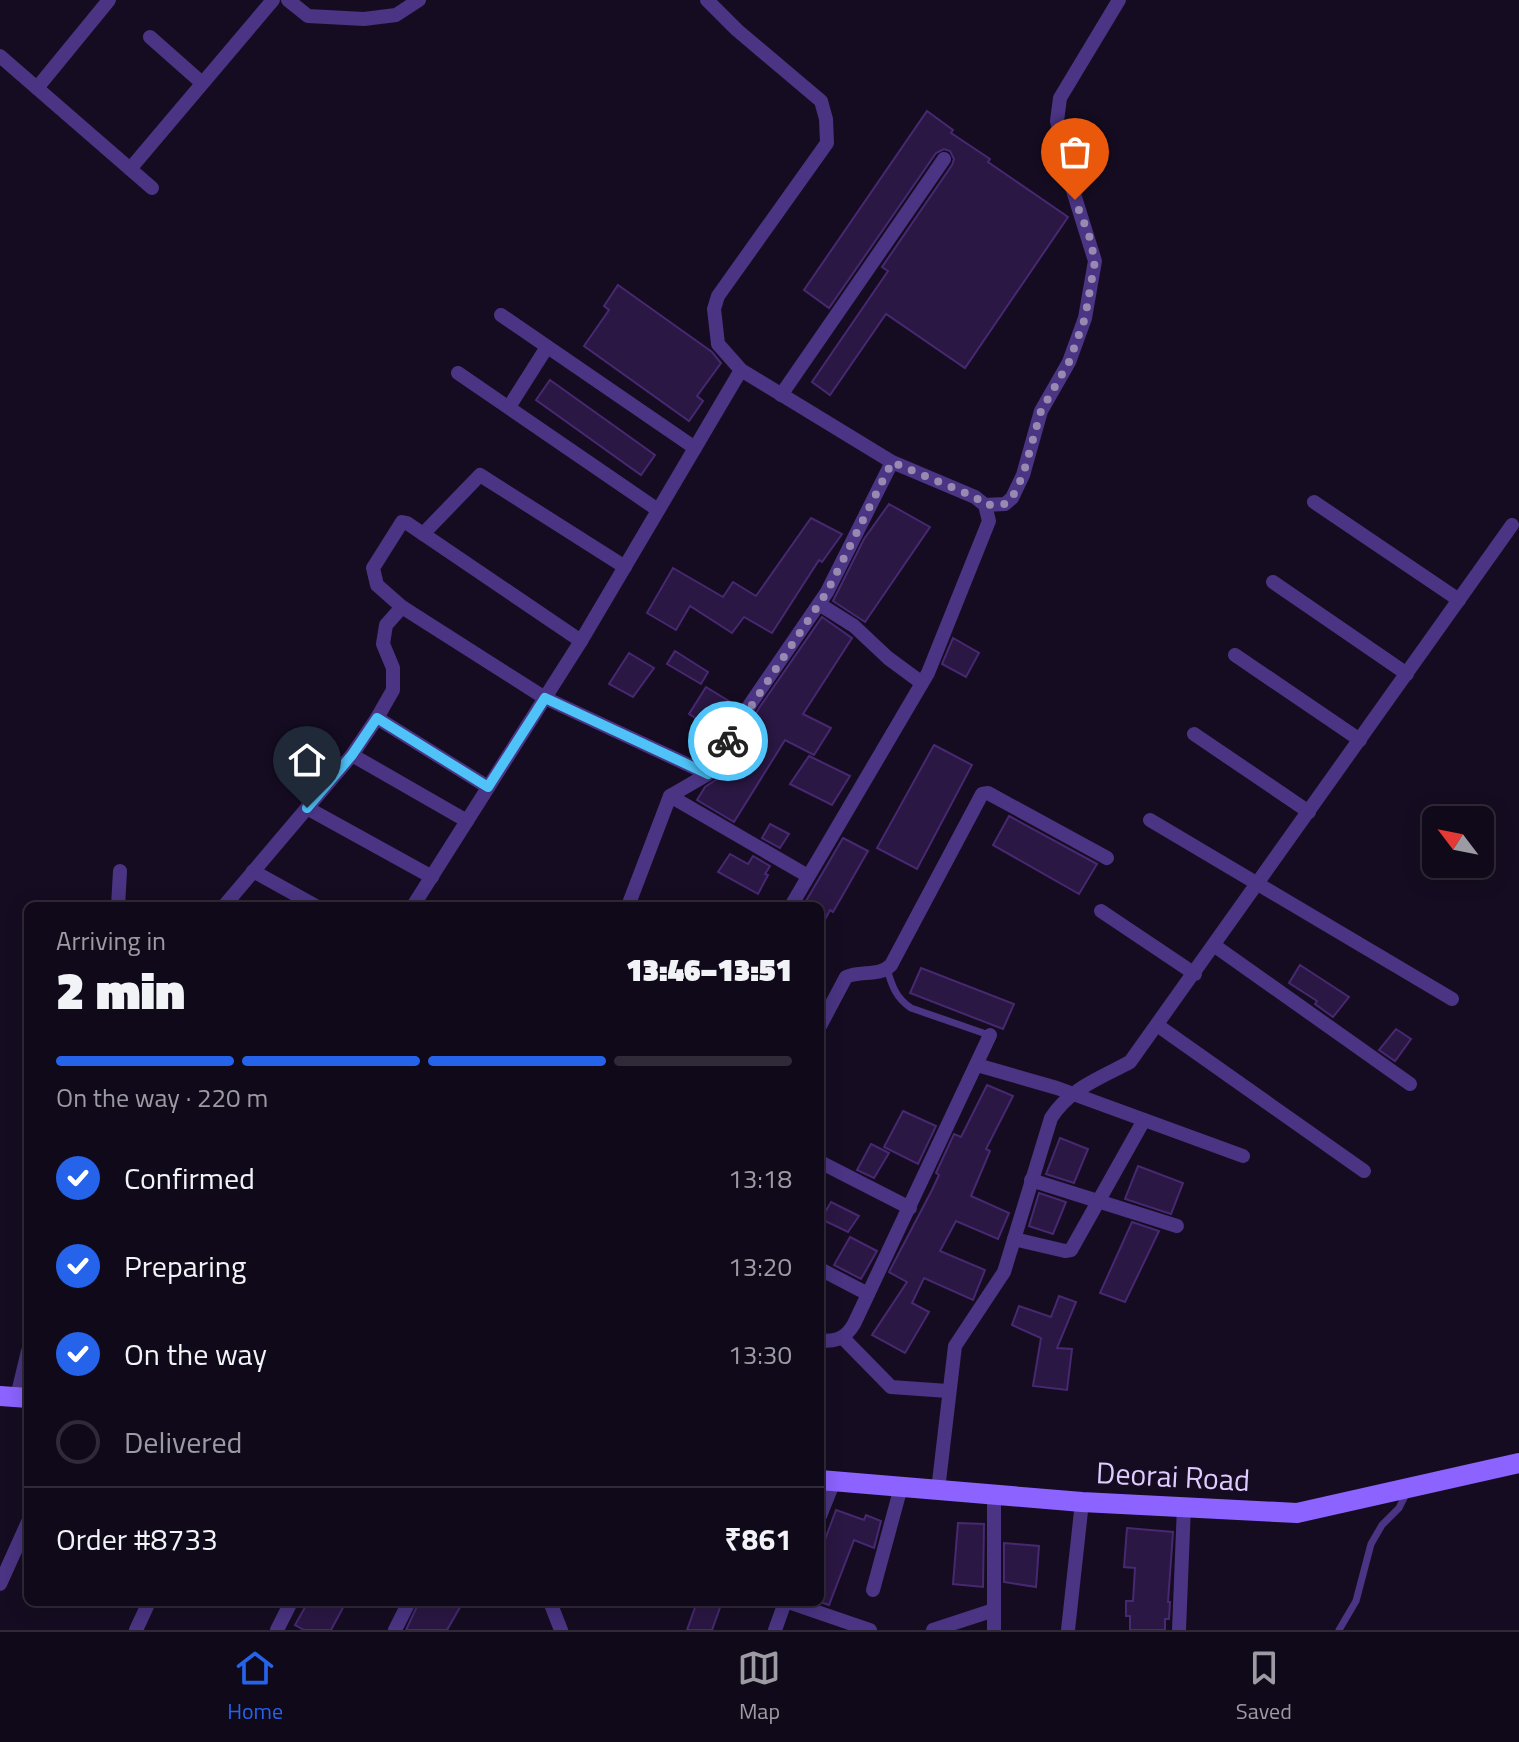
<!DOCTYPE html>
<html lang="en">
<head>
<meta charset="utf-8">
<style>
  body { margin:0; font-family:"Titillium Web",sans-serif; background:#191222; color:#f1f3f6; height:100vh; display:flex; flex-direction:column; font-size:30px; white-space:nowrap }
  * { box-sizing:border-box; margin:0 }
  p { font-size:26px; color:#9c9aa2 }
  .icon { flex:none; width:44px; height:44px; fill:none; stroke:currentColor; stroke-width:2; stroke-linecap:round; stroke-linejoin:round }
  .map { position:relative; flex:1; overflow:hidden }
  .panel { position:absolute; left:24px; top:902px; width:800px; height:704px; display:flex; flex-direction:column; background:#100919; border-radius:12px; box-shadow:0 4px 20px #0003,0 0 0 2px #302a38 }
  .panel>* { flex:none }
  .needle { width:52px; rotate:302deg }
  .tools { position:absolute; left:1422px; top:806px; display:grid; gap:16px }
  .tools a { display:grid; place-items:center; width:72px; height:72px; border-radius:12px; background:#100919; box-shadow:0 4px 20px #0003,0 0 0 2px #302a38; font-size:40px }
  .pin { position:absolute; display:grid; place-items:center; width:68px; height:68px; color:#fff; margin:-82px -34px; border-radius:50% 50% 50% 0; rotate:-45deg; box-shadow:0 0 8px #0007 }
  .pin .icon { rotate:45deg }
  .courier { position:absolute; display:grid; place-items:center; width:80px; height:80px; margin:-40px; border:6px solid #4fc3f7; border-radius:50%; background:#fff; color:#222; box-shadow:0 2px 10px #0007 }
  .headline em { font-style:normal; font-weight:800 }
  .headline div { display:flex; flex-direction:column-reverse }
  .headline { display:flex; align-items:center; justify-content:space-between; height:136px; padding:0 32px }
  h1 { font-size:52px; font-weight:800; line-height:60px }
  .bar { display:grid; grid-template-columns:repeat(4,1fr); gap:12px 8px; align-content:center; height:96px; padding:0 32px }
  .bar i { height:10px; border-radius:6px; background:#302a38 }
  .bar .active { background:#2563eb }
  .bar p { grid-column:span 4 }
  .line { display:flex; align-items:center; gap:20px; padding:0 32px; border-top:2px solid #302a38 }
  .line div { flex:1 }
  ol { padding:0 32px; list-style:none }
  li { display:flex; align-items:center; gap:24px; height:88px }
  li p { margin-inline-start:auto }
  li .icon { padding:8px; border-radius:50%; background:#2563eb; color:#fff; stroke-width:4 }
  li:last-child { color:#9c9aa2 }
  li i { width:44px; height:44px; border:4px solid #302a38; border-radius:50% }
  .dock { display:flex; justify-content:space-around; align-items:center; height:112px; border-top:2px solid #302a38; background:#100919; font-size:22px; color:#9c9aa2 }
  .dock a { display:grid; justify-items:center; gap:4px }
  .dock .active { color:#2563eb }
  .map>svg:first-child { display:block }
  .building { fill:#2a1743; stroke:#472871; stroke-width:2 }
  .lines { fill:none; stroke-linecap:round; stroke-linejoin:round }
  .lane { stroke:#4a3483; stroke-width:7 }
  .street { stroke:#4a3483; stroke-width:14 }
  .secondary { stroke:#8c63ff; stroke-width:20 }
  .done { stroke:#9889b1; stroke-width:8; stroke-dasharray:0 14.4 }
  .route { stroke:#4fc3f7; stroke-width:10 }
  .labels { text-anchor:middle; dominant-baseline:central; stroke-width:7; stroke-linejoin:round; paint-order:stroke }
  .street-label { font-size:30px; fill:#deccff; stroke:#150c21 }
</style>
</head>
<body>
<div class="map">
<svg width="1519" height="1630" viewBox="0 0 1519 1630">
  <rect width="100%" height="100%" fill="#150c21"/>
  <g class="building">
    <path d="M927 111 953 130 951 133 990 159 988 162 1068 217 965 368 886 314 830 395 812 382 888 271 882 267 952 165 954 159 950 151 944 149 936 153 829 308 804 290Z"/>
    <path d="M618 285 712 352 721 363 697 396 703 401 689 421 584 346 609 310 604 306Z"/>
    <path d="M550 380 655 455 641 475 536 400Z"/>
    <path d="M889 504 930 527 865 622 833 601 864 539Z"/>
    <path d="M811 518 842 534 822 562 819 560 772 633 744 617 732 633 690 606 676 630 647 613 673 568 723 597 733 582 756 596Z"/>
    <path d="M822 617 852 638 803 714 831 728 814 755 785 740 734 822 697 800 705 787 717 779 759 708Z"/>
    <path d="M953 638 979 653 966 677 942 664Z"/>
    <path d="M675 651 708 672 701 684 667 664Z"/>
    <path d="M629 653 654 668 633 697 609 684Z"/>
    <path d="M706 687 737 706 721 734 689 714Z"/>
    <path d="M934 745 972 765 917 869 877 848Z"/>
    <path d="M809 756 850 776 832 805 790 784Z"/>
    <path d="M1009 816 1097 864 1079 894 993 845Z"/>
    <path d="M770 824 789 834 780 848 762 838Z"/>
    <path d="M843 838 868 851 833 912 830 910 820 929V906H803Z"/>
    <path d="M730 854 748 864 753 856 770 866 765 874 768 875 758 894 718 872Z"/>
    <path d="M1300 965 1349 997 1333 1017 1315 1004 1317 1001 1289 983Z"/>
    <path d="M921 968 1014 1004 1003 1029 910 993Z"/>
    <path d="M1396 1029 1411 1039 1395 1061 1379 1050Z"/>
    <path d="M987 1085 1013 1096 986 1149 990 1151 971 1196 1009 1213 998 1239 956 1221 940 1251 985 1270 973 1300 924 1278 912 1303 929 1312 905 1353 872 1335 907 1282 889 1272 932 1190 939 1175 936 1173 954 1134 961 1137Z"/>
    <path d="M903 1111 936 1126 918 1164 884 1147Z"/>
    <path d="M1060 1138 1088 1149 1074 1183 1046 1174Z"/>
    <path d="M871 1144 889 1153 874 1178 857 1170Z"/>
    <path d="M1138 1166 1183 1183 1171 1214 1125 1199Z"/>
    <path d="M1039 1193 1066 1202 1053 1234 1029 1226Z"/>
    <path d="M831 1202 859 1216 848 1232 821 1219Z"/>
    <path d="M1132 1222 1159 1231 1125 1302 1100 1293Z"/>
    <path d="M850 1237 877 1251 861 1279 834 1265Z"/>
    <path d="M1059 1296 1076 1302 1057 1348 1072 1349 1067 1390 1033 1386 1041 1338 1012 1325 1019 1306 1051 1317Z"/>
    <path d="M836 1510 864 1520 866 1515 881 1521 874 1548 854 1540 829 1605 820 1602V1553Z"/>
    <path d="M958 1523 984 1524 983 1587 953 1584Z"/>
    <path d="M1127 1528 1173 1532 1168 1602H1170L1169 1619H1165V1630H1130V1616H1126V1601H1133L1135 1568 1124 1567Z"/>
    <path d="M1004 1543 1039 1546 1036 1587 1004 1582Z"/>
    <path d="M308 1602H346L331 1630H304L295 1625Z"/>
    <path d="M419 1602H463L447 1630H406Z"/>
    <path d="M697 1602H722L712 1630H687Z"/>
  </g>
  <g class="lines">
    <g class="lane">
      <path d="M887 969C892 986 896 998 911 1008L989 1035"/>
      <path d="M1339 1630 1356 1601 1371 1544 1382 1525 1399 1508 1407 1492"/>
    </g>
    <g class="street">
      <path d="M288 0 308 16 364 19 396 15 419 0"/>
      <path d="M707 0 737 30 821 101 826 119 827 143 718 296 714 309 718 344 741 370 892 462 975 497 985 505 989 521 928 673 791 906"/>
      <path d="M150 37 202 83"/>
      <path d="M0 56 152 188"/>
      <path d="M37 88 109 0"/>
      <path d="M130 169 273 0"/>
      <path d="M501 315 695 448"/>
      <path d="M458 373 658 510"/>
      <path d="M781 395 944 159"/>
      <path d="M509 407 547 347"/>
      <path d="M1314 502 1459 600"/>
      <path d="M985 505 1005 504 1012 498 1023 475 1041 411 1069 362 1085 318 1095 261 1070 181 1057 121 1060 98 1119 0"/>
      <path d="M423 534 480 475 625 567"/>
      <path d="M1273 582 1407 674"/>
      <path d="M819 604 854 626 888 658 922 683"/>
      <path d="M402 607 377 585 373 568 402 522 407 523 581 641"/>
      <path d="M1235 655 1360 740"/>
      <path d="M377 718 488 787"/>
      <path d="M1194 734 1309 812"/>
      <path d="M352 755 467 821"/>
      <path d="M670 796 808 876"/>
      <path d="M307 808 432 877"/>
      <path d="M1150 820 1452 999"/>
      <path d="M253 871 316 906"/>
      <path d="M118 906 120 871"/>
      <path d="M224 906 352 755 377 718 393 690V668L383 644 386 625 402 607 545 698 708 774"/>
      <path d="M413 906 581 641 741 370"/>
      <path d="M628 906 670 796 708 774 751 703 827 592 892 462"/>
      <path d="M1101 911 1195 974"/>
      <path d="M1215 946 1410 1084"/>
      <path d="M1157 1025 1364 1171"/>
      <path d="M820 1026 846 977C861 970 879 977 891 965L982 794 988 793 1107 858"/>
      <path d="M977 1065 1057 1088 1243 1156"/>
      <path d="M820 1162 910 1208"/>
      <path d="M1031 1180 1177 1226"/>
      <path d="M1014 1239 1065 1251 1071 1250 1144 1120"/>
      <path d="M820 1269 868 1294"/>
      <path d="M843 1338 891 1387 948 1391"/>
      <path d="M820 1341C837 1341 845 1339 854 1324L990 1035"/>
      <path d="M17 1397 28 1351"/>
      <path d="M938 1490 955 1346 1004 1272 1051 1118C1069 1089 1100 1078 1130 1062L1512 525"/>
      <path d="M820 1516 834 1481"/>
      <path d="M0 1584 28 1522"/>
      <path d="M873 1590 901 1487"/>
      <path d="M550 1602 561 1630"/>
      <path d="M788 1602 870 1630"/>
      <path d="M136 1630 149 1602"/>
      <path d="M277 1630 291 1602"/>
      <path d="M395 1630 409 1602"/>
      <path d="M775 1630 785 1602"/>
      <path d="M933 1630 994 1610"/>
      <path d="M994 1630V1495"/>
      <path d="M1068 1630 1082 1502"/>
      <path d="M1179 1630 1184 1506"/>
    </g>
    <g class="secondary">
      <path d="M0 1396 28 1398"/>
      <path d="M820 1480 1082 1502 1297 1513 1519 1463"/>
    </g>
  </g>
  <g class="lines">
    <path class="done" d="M728 741 827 592 892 462 975 497 985 505 1005 504 1012 498 1023 475 1041 411 1069 362 1085 318 1095 261 1089 235 1075 200"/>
    <path class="route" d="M307 808 352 755 377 718 488 787 545 698 708 774 728 741"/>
  </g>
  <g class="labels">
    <g class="street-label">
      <text transform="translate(1173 1476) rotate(3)">Deorai Road</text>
    </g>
  </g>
</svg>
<div class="tools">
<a><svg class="needle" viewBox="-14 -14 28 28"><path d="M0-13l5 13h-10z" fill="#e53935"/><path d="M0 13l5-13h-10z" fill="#9c9aa2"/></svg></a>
</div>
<div class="pin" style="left:1075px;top:200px;background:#ea580c"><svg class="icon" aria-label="bag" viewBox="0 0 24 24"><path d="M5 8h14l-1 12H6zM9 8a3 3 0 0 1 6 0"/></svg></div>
<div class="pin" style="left:307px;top:808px;background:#1f2937"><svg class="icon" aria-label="home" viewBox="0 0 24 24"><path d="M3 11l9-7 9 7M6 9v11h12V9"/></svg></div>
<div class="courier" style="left:728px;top:741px"><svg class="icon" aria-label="bike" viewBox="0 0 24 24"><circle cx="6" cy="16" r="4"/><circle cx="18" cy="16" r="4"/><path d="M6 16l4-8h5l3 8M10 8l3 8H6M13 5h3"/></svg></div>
<section class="panel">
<div class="headline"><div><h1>2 min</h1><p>Arriving in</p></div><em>13:46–13:51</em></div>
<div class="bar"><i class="active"></i><i class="active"></i><i class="active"></i><i></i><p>On the way · 220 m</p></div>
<ol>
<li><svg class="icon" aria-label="check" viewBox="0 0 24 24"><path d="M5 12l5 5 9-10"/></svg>Confirmed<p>13:18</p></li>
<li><svg class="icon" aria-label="check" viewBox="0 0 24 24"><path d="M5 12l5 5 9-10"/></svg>Preparing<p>13:20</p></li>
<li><svg class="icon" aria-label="check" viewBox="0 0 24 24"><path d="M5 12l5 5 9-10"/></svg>On the way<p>13:30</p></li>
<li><i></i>Delivered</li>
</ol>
<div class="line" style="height:104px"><div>Order #8733</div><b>₹861</b></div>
</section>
</div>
<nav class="dock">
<a class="active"><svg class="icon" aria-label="home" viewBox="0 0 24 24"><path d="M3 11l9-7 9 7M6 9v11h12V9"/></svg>Home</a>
<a><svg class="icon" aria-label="map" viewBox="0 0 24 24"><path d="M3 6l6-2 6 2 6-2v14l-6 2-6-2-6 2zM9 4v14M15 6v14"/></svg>Map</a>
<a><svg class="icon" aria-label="saved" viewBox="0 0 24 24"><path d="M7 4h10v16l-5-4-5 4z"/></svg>Saved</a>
</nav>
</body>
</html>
